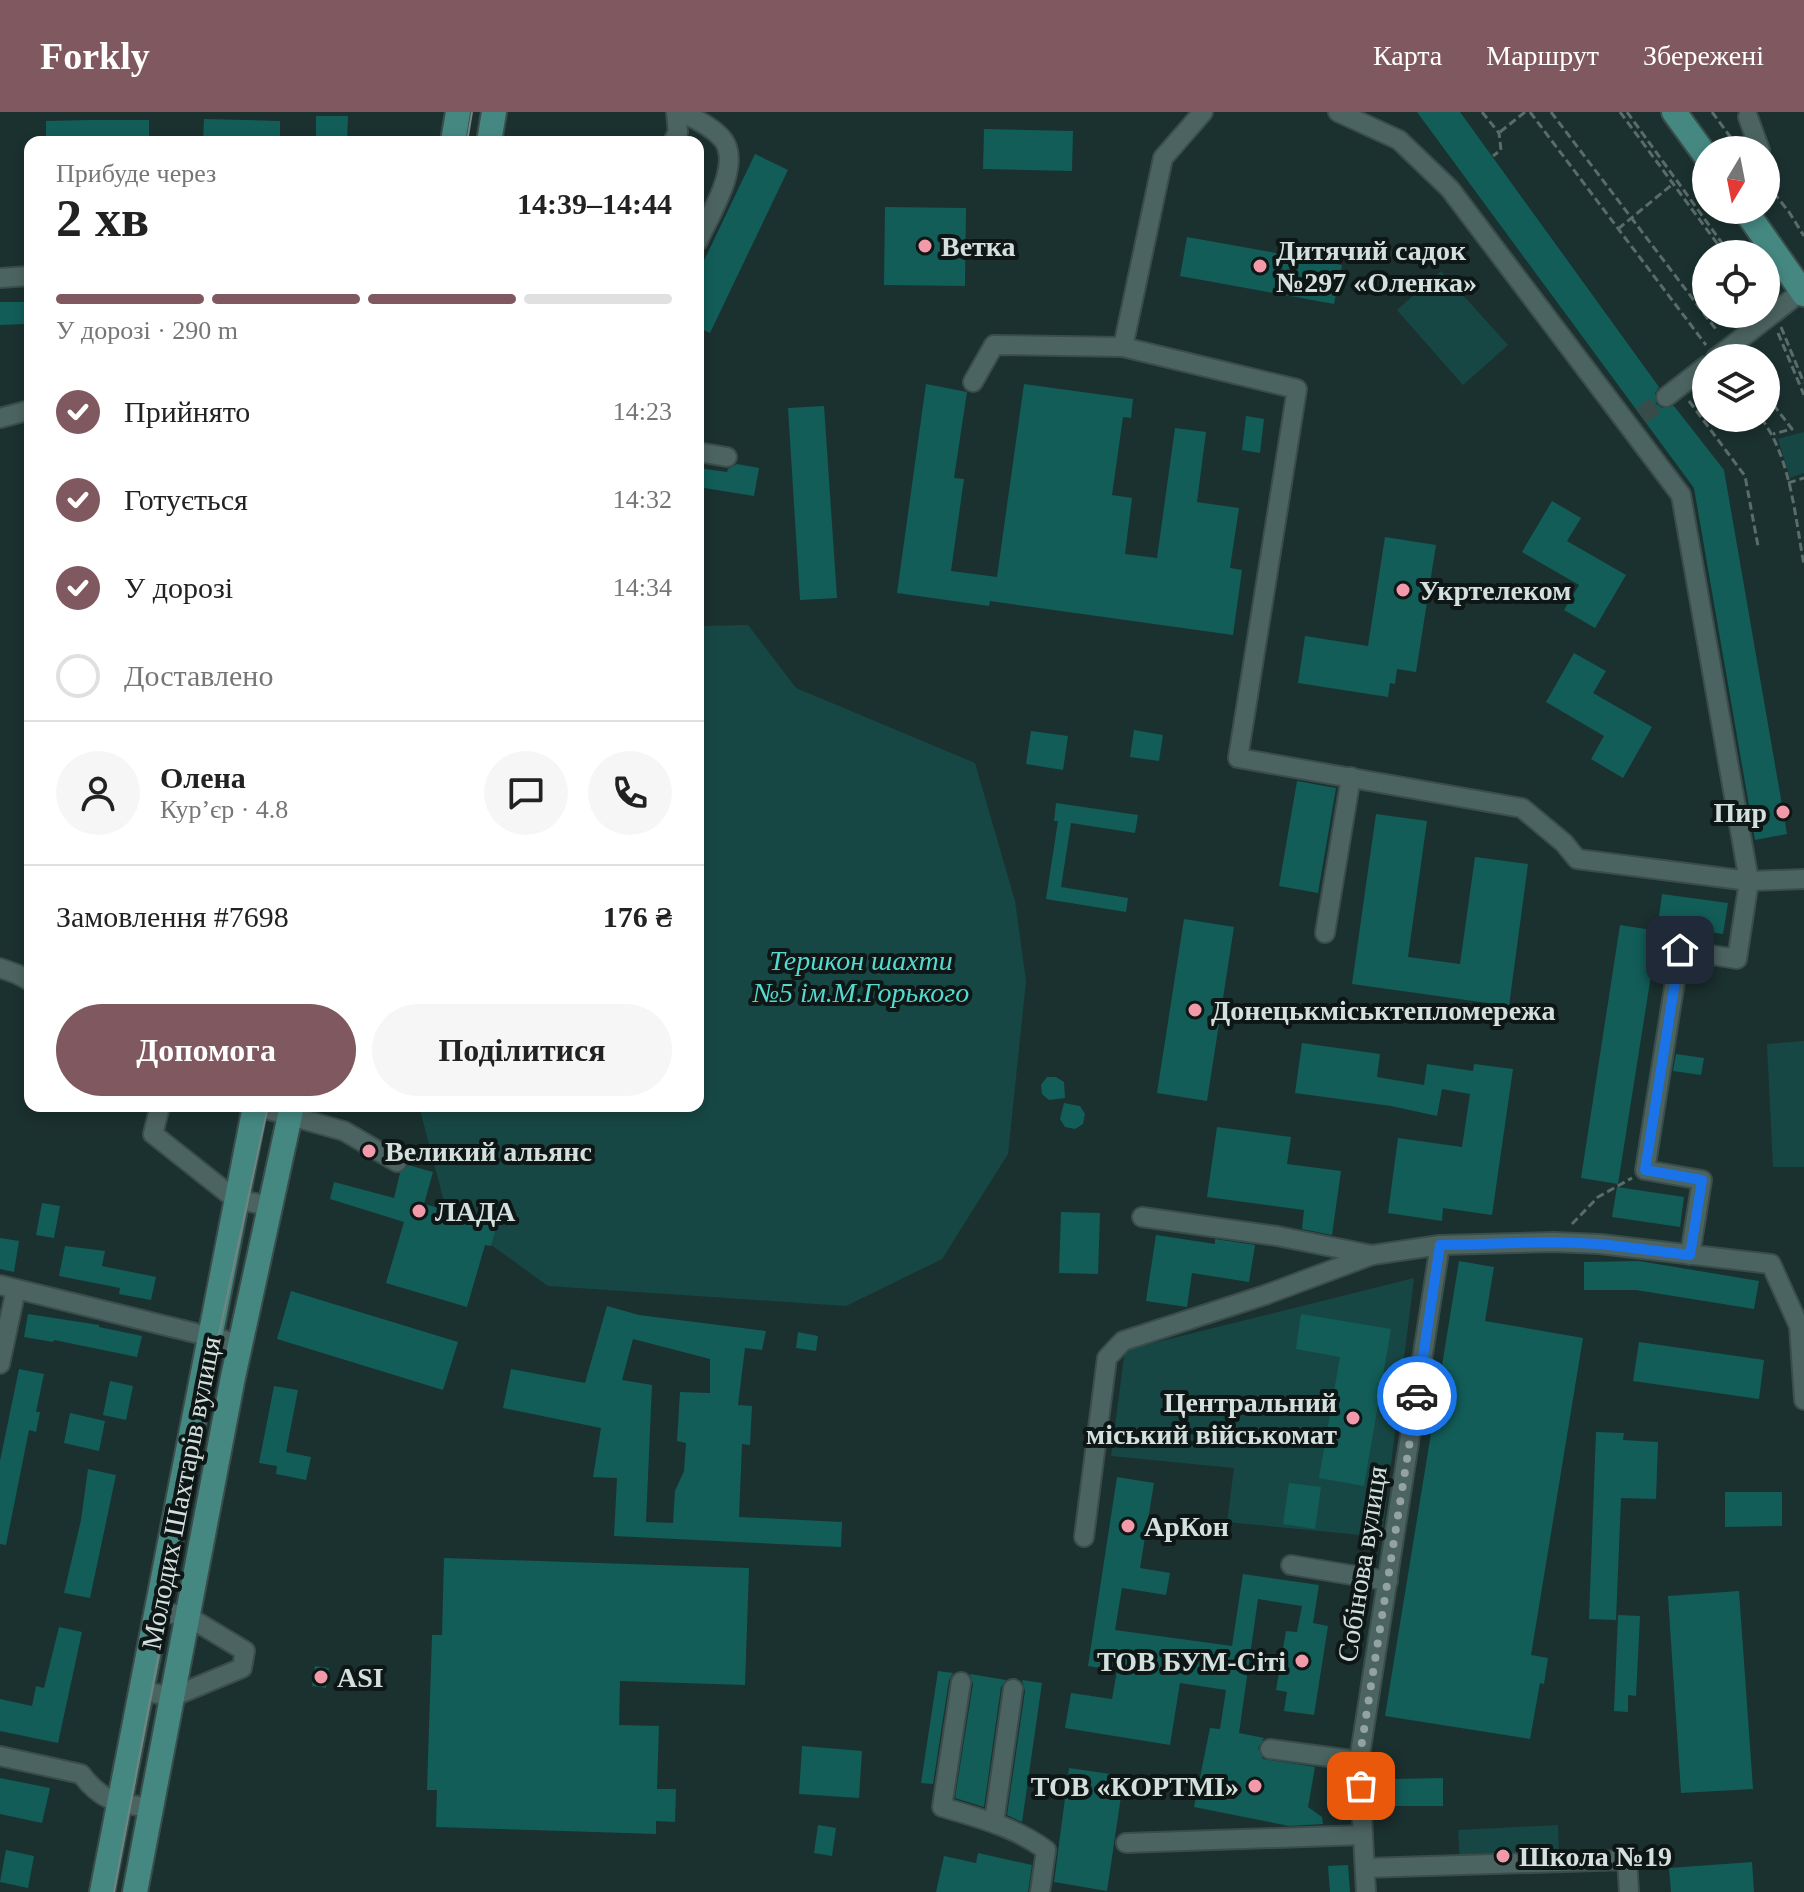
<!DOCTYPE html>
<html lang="uk">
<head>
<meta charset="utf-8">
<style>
  body { margin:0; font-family:"Times New Roman",serif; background:#f6f6f6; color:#222; height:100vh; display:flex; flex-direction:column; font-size:30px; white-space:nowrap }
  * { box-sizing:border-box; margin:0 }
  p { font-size:26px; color:#767676 }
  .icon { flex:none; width:44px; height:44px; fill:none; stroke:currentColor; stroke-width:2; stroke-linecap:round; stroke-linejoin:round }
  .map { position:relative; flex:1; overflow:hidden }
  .sheet { position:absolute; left:24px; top:24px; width:680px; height:976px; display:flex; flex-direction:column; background:#fff; border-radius:16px; box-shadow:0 4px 12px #0003 }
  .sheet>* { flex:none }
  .needle { width:52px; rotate:190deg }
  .fabs { position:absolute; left:1692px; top:24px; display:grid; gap:16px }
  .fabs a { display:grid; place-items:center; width:88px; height:88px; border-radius:50%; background:#fff; box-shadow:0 4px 12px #0003; font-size:40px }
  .pin { position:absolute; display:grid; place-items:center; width:68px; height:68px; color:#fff; margin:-34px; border-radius:16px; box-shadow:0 4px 12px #0006 }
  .courier { position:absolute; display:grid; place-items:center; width:80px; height:80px; margin:-40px; border:6px solid #1a73e8; border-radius:50%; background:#fff; color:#222; box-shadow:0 2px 10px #0007 }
  .head em { font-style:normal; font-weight:800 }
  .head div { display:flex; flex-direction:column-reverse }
  .head { display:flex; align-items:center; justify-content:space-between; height:136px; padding:0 32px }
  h1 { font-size:52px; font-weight:800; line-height:60px }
  .bar { display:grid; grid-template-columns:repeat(4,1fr); gap:12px 8px; align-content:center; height:96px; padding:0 32px }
  .bar i { height:10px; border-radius:6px; background:#e0e0e0 }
  .bar .selected { background:#80585f }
  .bar p { grid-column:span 4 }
  .line { display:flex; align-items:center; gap:20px; padding:0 32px; border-top:2px solid #e0e0e0 }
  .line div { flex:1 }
  .round { display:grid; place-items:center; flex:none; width:84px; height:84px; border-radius:42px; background:#f6f6f6 }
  ol { padding:0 32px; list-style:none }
  li { display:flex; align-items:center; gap:24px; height:88px }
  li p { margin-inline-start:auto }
  li .icon { padding:8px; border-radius:50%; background:#80585f; color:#fff; stroke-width:4 }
  li:last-child { color:#767676 }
  li i { width:44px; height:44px; border:4px solid #e0e0e0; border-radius:50% }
  .cta { display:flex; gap:16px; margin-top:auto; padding:16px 32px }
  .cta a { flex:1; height:92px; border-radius:48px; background:#80585f; color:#fff; font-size:32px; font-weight:800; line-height:92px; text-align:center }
  .cta a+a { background:#f6f6f6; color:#222 }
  header { display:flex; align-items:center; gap:48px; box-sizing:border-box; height:112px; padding:0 40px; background:#80585f; color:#fff }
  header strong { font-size:38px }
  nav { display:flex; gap:44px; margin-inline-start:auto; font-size:28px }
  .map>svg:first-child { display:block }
  .green { fill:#174744 }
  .building { fill:#125d58; fill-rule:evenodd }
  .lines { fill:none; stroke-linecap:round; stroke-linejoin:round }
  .minor-tunnel { stroke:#374b49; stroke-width:18; stroke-dasharray:18 9; stroke-linecap:butt }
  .minor-casing { stroke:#3a4d4b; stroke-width:22 }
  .major-casing { stroke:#3a4d4b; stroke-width:28 }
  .path { stroke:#596c6a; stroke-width:3; stroke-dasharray:8 4; stroke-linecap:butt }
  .minor { stroke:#4c6461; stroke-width:18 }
  .major { stroke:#458882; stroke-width:24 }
  .tram { stroke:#738583; stroke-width:2 }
  .done { stroke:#93a3a1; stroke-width:8; stroke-dasharray:0 14.4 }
  .route { stroke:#1a73e8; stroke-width:10 }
  .poi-dot { fill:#f39aaa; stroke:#0e1716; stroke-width:3 }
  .labels { text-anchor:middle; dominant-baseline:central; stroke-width:8; stroke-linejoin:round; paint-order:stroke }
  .poi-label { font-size:28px; font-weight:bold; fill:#d3e0de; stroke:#0e1716; text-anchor:start }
  .park-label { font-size:28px; font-style:italic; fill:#54dacf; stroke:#0e1716 }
  .street-label { font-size:28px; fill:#d3e0de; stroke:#0e1716 }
</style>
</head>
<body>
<header>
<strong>Forkly</strong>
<nav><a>Карта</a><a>Маршрут</a><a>Збережені</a></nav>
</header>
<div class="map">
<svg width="1804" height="1780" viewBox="0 0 1804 1780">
  <rect width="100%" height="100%" fill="#1b312f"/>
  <g class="green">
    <path d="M1441 159 1508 233 1463 273 1397 198Z"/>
    <path d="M1804 320V361L1790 366 1778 327Z"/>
    <path d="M748 513 796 576 975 651 1015 789 1026 869 1008 1042 942 1147 846 1194 548 1174 447 1101 419 994H698V514Z"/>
    <path d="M1804 929V1055H1773L1767 932Z"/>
    <path d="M1414 1166 1382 1425 1227 1410 1234 1356 1111 1344 1125 1238Z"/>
    <path d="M1558 1713 1559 1745 1460 1750 1458 1718Z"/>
  </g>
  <g class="building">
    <path d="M1417 0H1460L1659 275 1655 281 1656 292 1662 296 1674 294 1724 358 1787 722 1755 728 1694 376Z"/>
    <path d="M316 4H348L347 30H316Z"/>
    <path d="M204 7 280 9V30H203Z"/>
    <path d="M89 8H149V30H46V9Z"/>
    <path d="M984 17 1073 19 1072 59 983 57Z"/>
    <path d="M755 42 788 58 710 221 698 215V161Z"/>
    <path d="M885 95 966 96 965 174 884 173Z"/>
    <path d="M1187 125 1342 153 1334 192 1180 164Z"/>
    <path d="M0 190H25V212L0 213Z"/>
    <path d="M926 272 967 280 954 366 964 367 951 459 997 465 1024 272 1133 287 1131 306 1123 305 1112 383 1132 386 1125 442 1157 446 1175 316 1206 320 1197 390 1239 396 1230 456 1242 458 1233 523 990 489 989 494 897 481Z"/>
    <path d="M824 294 837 486 800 488 788 296Z"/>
    <path d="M1246 304 1264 307 1260 341 1242 338Z"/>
    <path d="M737 352 759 356 754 384 698 375V356L727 360 728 357Z"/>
    <path d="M1552 389 1581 406 1567 429 1626 463 1595 516 1564 498 1579 473 1522 440Z"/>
    <path d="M1385 425 1436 433 1416 560 1397 557 1395 572 1390 571 1388 585 1298 571 1305 524 1368 534Z"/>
    <path d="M1574 541 1606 559 1593 581 1652 615 1623 666 1591 647 1604 624 1546 590Z"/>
    <path d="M1134 618 1163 623 1159 649 1130 645Z"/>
    <path d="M1031 619 1068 624 1063 658 1026 652Z"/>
    <path d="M1297 669 1336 676 1318 781 1279 774Z"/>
    <path d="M1056 691 1138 703 1135 721 1071 711 1061 775 1128 786 1126 800 1046 787 1058 709H1054Z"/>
    <path d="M1376 702 1427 709 1408 845 1460 852 1475 745 1528 752 1509 894 1352 872Z"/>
    <path d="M1662 782 1728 791 1723 822 1658 812Z"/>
    <path d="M1184 807 1234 815 1207 989 1157 981Z"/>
    <path d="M1620 813 1658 819 1618 1072 1581 1066Z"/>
    <path d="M1302 931 1380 942 1377 965 1424 973 1427 952 1473 959 1474 952 1513 957 1492 1103 1443 1096 1442 1109 1388 1101 1398 1026 1462 1035 1470 982 1442 977 1437 1004 1391 994 1295 981Z"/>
    <path d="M1676 942 1704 946 1701 963 1673 959Z"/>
    <path d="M1047 965H1056L1064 970 1065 986 1049 988 1042 982 1041 973Z"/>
    <path d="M1064 991 1080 994 1085 1002 1083 1012 1075 1017 1065 1015 1060 1007Z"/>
    <path d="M1217 1015 1291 1025 1287 1052 1341 1059 1332 1123 1302 1117 1304 1098 1207 1085Z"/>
    <path d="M408 1053 433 1060 424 1092 497 1112 491 1134 485 1133 467 1195 386 1171 404 1110 330 1087 334 1070 394 1086 400 1061Z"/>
    <path d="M1617 1075 1684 1085 1680 1115 1612 1105Z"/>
    <path d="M42 1091 60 1094 54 1126 36 1123Z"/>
    <path d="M1061 1100 1100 1101 1098 1162 1059 1161Z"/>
    <path d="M1156 1123 1215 1132V1127L1255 1133 1249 1170 1192 1161 1187 1195 1146 1189Z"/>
    <path d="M0 1126 19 1129 14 1160 0 1157Z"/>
    <path d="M65 1134 105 1139 102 1154 156 1165 151 1188 119 1182 120 1176 59 1164Z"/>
    <path d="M1459 1149 1494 1155 1485 1209 1583 1226 1531 1543 1548 1546 1544 1572 1540 1571 1530 1627 1385 1604Z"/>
    <path d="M1639 1149 1759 1169 1754 1197 1636 1178H1584V1150Z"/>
    <path d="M291 1179 458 1230 443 1278 277 1227Z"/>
    <path d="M607 1194 639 1203 766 1219 762 1238 745 1236 738 1293 752 1294 750 1333 742 1332 739 1405 842 1410 841 1435 614 1424 617 1366 593 1365 601 1316 503 1296 511 1257 585 1271ZM633 1227 710 1247V1281L680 1280 677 1329 686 1331 684 1359 675 1379 673 1411 646 1410 652 1273 622 1268Z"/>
    <path d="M28 1202 99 1213V1215L142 1224 137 1245 54 1228 53 1230 24 1225Z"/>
    <path d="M1301 1202 1391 1217 1364 1374 1319 1366 1340 1245 1296 1237Z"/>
    <path d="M798 1220 818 1224 816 1239 796 1236Z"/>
    <path d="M1639 1230 1764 1248 1759 1287 1633 1269Z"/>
    <path d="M19 1257 44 1262 36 1300H40L36 1320 29 1318 6 1433 0 1432V1349Z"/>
    <path d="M110 1269 133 1274 126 1308 103 1303Z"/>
    <path d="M274 1274 298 1278 286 1340 311 1345 306 1368 276 1362 277 1354 259 1351Z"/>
    <path d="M70 1301 105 1309 99 1339 64 1331Z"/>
    <path d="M1596 1320 1624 1321 1623 1328 1658 1330 1656 1387 1621 1386 1616 1508 1589 1507Z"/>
    <path d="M88 1357 116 1363 90 1486 64 1481 81 1408Z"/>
    <path d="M1117 1365 1154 1371 1140 1456 1170 1461 1166 1483 1122 1476 1115 1518 1232 1534 1243 1462 1319 1473 1313 1511 1328 1514 1314 1603 1284 1599 1287 1580 1276 1578 1286 1519 1297 1520 1302 1494 1258 1487 1239 1621 1264 1626 1258 1636 1263 1647 1315 1655 1308 1695 1322 1705 1323 1712 1289 1714 1194 1695 1210 1616 1220 1617 1226 1578 1180 1571 1170 1633 1065 1616 1071 1581 1112 1587 1117 1559 1088 1554Z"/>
    <path d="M1289 1371 1321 1375 1315 1417 1283 1412Z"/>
    <path d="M1725 1380H1782V1414L1725 1415Z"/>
    <path d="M444 1446 749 1456 745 1573 620 1569 619 1613 659 1614 657 1677H676L675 1710 656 1709V1722L436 1715 437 1678H427L432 1523H442Z"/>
    <path d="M1739 1479 1753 1677 1681 1681 1668 1484Z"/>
    <path d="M1618 1503 1640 1504 1636 1584 1628 1583V1600L1614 1599Z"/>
    <path d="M59 1515 82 1520 58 1631 0 1619V1587L32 1594 36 1574 44 1576Z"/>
    <path d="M315 1554 329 1556 326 1576 312 1574Z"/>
    <path d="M938 1559 953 1561 949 1568 933 1672 921 1671Z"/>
    <path d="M970 1562 1006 1568 1001 1575 984 1695 955 1686 973 1572Z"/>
    <path d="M1022 1568 1042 1571 1022 1710 1007 1703 1025 1579Z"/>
    <path d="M802 1634 862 1639 859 1686 799 1682Z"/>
    <path d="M1069 1656 1124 1664 1107 1779 1054 1770Z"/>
    <path d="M0 1666 50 1676 42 1711 0 1702Z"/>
    <path d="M1443 1666V1694H1393V1667Z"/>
    <path d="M818 1713 836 1716 832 1744 814 1741Z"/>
    <path d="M6 1738 34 1744 28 1776 0 1770Z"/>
    <path d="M978 1741 1032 1753 1028 1780H936L944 1744 976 1751Z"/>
    <path d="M1752 1750 1754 1780H1671L1669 1756Z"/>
    <path d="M1348 1753 1350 1780H1330L1328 1754Z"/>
  </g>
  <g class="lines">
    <path class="minor-tunnel" d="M1641 304 1666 285"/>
    <g class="minor-casing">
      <g id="minor">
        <path d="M682 0C695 7 715 16 724 29 741 55 709 104 698 129"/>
        <path d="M1338 0 1399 28 1450 77 1681 383 1749 769 1737 847 1680 838 1645 1058 1702 1068 1690 1143"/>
        <path d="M1748 5 1760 38"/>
        <path d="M673 30 678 20 676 0"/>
        <path d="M0 166 30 164"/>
        <path d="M1123 235 1163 46 1203 0"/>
        <path d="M1716 246 1802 179"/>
        <path d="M973 270 994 233 1123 235 1297 277 1238 646 1522 696 1564 731 1577 747 1749 769 1804 767"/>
        <path d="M1666 285 1706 254"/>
        <path d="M0 306 30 298"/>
        <path d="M698 340 727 345"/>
        <path d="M1325 821 1351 665"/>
        <path d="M0 856 17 862 30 869"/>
        <path d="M160 994 153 1022 235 1087 270 1094"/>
        <path d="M255 994 344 1019 397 1050"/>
        <path d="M1142 1105 1277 1124 1372 1143 1440 1133 1554 1130 1600 1132 1771 1152 1799 1214 1804 1288"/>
        <path d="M0 1173 240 1232"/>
        <path d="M0 1252 16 1177"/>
        <path d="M1084 1425 1107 1246 1123 1229 1265 1183 1372 1143"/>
        <path d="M1291 1453 1388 1469"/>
        <path d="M961 1570 942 1695C979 1706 1015 1715 1046 1738L1040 1780"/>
        <path d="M140 1578 172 1585 242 1556 245 1539 187 1504 156 1499"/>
        <path d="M1270 1637 1359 1649"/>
        <path d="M0 1644 81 1662C102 1690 118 1691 151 1696"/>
        <path d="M994 1710 1013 1577"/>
        <path d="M1126 1731 1363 1723"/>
        <path d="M1365 1756 1627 1748 1629 1780"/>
        <path d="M1366 1780 1359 1649 1440 1133"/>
      </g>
    </g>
    <g class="major-casing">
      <g id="major">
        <path d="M1674 0 1706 44"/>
        <path d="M453 30 458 0"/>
        <path d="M489 30 494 0"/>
        <path d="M1745 98 1804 182"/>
        <path d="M102 1780 255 994"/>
        <path d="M135 1780 233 1265 292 994"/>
      </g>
    </g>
    <g class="path">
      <path d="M1482 0 1499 21 1501 38 1493 44"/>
      <path d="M1530 0 1706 233"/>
      <path d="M1551 0 1718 220"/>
      <path d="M1620 0 1725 142"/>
      <path d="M1627 0 1730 142"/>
      <path d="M1712 0 1740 38"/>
      <path d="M1500 20 1525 0"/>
      <path d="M1766 71 1789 100 1804 124"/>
      <path d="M1618 117 1674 71"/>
      <path d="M1781 215 1804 271"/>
      <path d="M1778 221 1804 283"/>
      <path d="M1766 283 1792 317 1773 322"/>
      <path d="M1689 289 1745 364 1758 434"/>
      <path d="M1761 306C1791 346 1795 405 1804 453"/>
      <path d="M1788 371 1804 366"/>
      <path d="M1572 1112 1598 1085 1632 1066"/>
    </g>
    <use href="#minor" class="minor"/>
    <use href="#major" class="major"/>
    <g class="tram">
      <path d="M467 30 472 0"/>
      <path d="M114 1780 218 1227 268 994"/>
    </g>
  </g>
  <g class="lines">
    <path class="done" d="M1361 1674 1359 1649 1417 1284"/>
    <path class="route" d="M1417 1284 1440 1133 1554 1130 1600 1132 1690 1143 1702 1068 1645 1058 1680 838"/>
  </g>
  <g class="poi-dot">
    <circle cx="925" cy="134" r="8"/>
    <circle cx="1260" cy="154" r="8"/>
    <circle cx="1403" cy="478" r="8"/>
    <circle cx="1783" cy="700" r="8"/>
    <circle cx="1195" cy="898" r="8"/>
    <circle cx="369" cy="1039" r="8"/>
    <circle cx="419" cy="1099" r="8"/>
    <circle cx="1353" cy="1306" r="8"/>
    <circle cx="1128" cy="1414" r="8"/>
    <circle cx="1302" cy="1549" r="8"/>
    <circle cx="321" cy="1565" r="8"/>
    <circle cx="1255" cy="1674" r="8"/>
    <circle cx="1503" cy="1744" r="8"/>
  </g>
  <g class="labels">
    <g class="poi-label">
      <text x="941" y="134">Ветка</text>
      <text x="1276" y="138">Дитячий садок<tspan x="1276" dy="32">№297 «Оленка»</tspan></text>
      <text x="1419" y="478">Укртелеком</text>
      <text x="1767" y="700" text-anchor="end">Пир</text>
      <text x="1211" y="898">Донецькміськтепломережа</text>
      <text x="385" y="1039">Великий альянс</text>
      <text x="435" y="1099">ЛАДА</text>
      <text x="1337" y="1290" text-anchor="end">Центральний<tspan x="1337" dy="32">міський військомат</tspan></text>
      <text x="1144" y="1414">АрКон</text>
      <text x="1286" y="1549" text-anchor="end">ТОВ БУМ-Сіті</text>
      <text x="337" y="1565">ASI</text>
      <text x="1239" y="1674" text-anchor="end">ТОВ «КОРТМІ»</text>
      <text x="1519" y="1744">Школа №19</text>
    </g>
    <g class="park-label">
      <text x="861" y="848">Терикон шахти<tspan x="861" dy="32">№5 ім.М.Горького</tspan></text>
    </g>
    <g class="street-label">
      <text transform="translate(181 1381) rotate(-79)">Молодих Шахтарів вулиця</text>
      <text transform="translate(1362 1452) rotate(-81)">Собінова вулиця</text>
    </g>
  </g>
</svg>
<div class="fabs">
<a><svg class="needle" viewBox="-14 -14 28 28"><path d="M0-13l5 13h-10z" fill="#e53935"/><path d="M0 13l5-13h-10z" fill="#767676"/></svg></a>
<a><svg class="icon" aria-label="locate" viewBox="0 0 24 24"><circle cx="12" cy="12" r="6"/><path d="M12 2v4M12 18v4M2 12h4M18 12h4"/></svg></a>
<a><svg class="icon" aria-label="layers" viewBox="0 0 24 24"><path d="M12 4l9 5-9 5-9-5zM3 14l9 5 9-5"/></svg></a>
</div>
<div class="pin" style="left:1361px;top:1674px;background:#ea580c"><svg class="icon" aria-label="bag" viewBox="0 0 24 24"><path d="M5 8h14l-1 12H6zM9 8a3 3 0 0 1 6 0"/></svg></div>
<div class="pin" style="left:1680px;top:838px;background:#1f2937"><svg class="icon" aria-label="home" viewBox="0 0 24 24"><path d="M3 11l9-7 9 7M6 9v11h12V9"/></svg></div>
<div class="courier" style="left:1417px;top:1284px"><svg class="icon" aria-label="car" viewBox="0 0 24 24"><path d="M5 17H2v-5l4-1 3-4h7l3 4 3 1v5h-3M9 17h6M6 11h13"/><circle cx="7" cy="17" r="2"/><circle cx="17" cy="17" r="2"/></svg></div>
<section class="sheet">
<div class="head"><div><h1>2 хв</h1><p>Прибуде через</p></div><em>14:39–14:44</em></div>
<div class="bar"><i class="selected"></i><i class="selected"></i><i class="selected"></i><i></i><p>У дорозі · 290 m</p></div>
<ol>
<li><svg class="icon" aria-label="check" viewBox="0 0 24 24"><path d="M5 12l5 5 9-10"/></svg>Прийнято<p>14:23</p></li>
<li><svg class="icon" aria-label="check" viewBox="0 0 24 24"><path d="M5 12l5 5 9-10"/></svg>Готується<p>14:32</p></li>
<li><svg class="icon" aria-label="check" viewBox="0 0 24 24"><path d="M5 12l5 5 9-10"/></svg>У дорозі<p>14:34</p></li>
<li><i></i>Доставлено</li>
</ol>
<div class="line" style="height:144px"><a class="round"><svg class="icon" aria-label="person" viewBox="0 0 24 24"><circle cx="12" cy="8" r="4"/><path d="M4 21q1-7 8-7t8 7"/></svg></a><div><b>Олена</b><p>Кур’єр · 4.8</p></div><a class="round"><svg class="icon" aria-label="chat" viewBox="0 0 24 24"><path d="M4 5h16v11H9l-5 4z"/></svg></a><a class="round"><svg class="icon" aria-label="phone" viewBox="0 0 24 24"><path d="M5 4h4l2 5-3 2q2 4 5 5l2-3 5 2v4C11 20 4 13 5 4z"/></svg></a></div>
<div class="line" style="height:104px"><div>Замовлення #7698</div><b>176 ₴</b></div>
<div class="cta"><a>Допомога</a><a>Поділитися</a></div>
</section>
</div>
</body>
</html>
